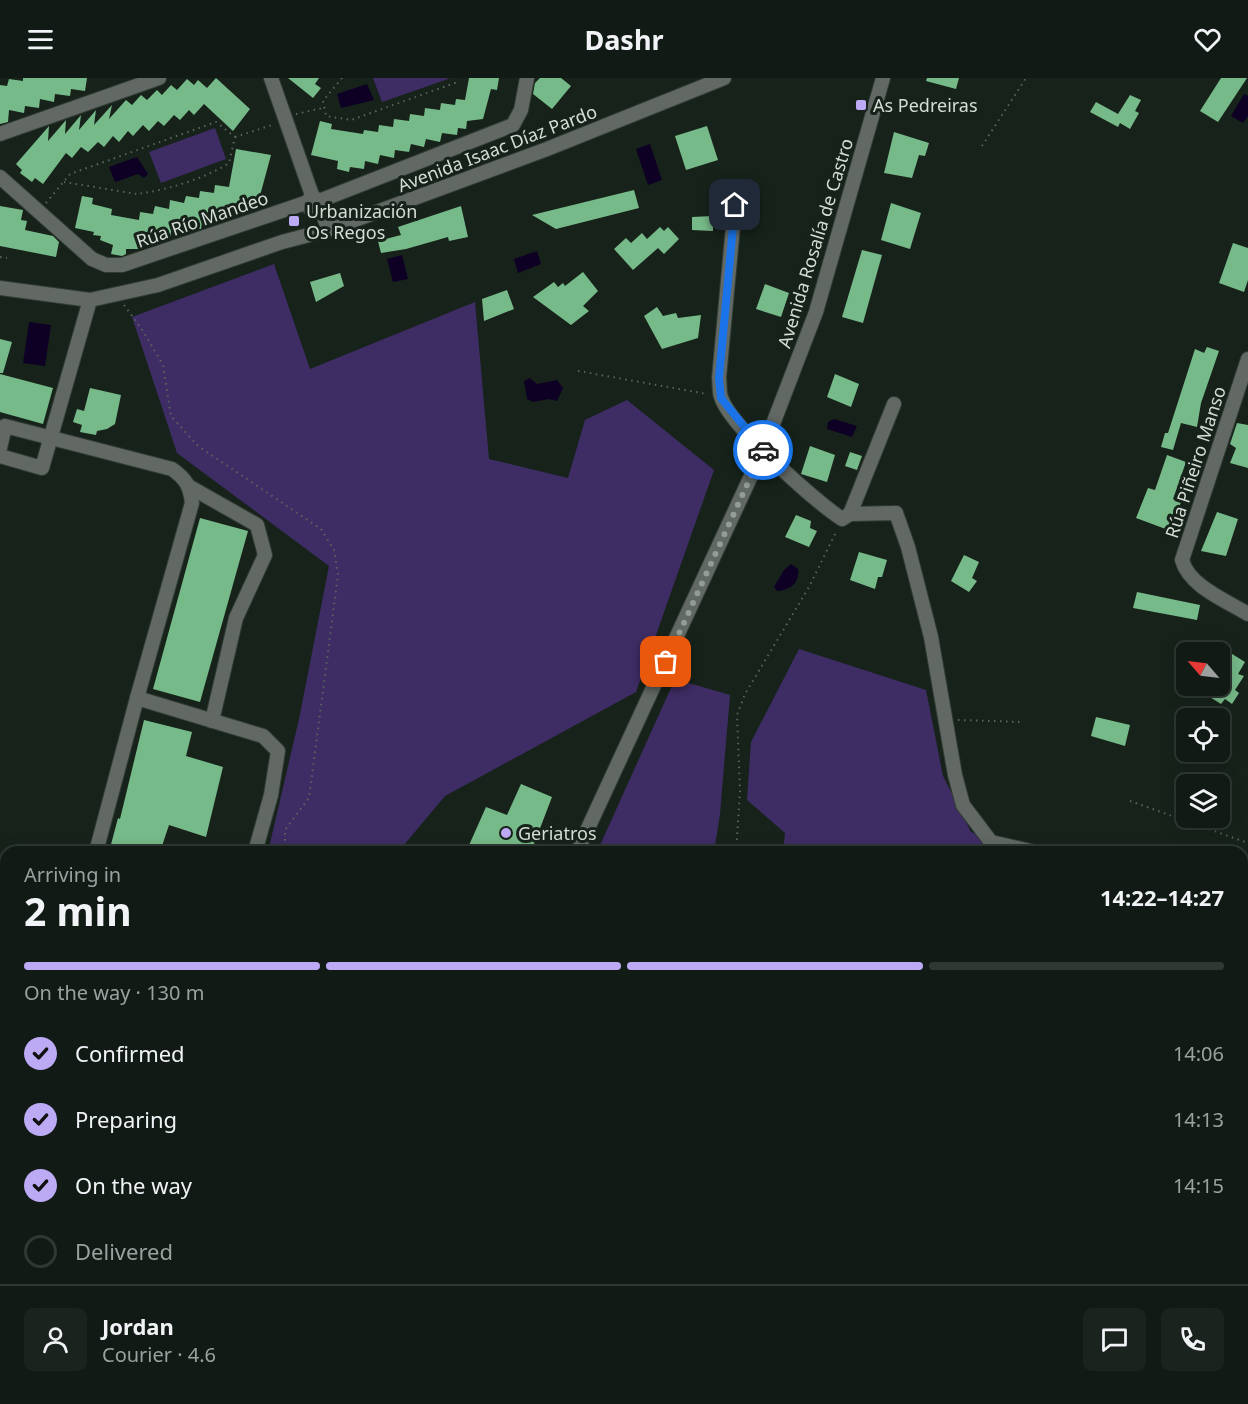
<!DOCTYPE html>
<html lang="en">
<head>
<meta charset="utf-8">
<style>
  body { margin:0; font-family:"Noto Sans",sans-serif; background:#1a231d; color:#f1f3f6; height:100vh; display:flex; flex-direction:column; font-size:22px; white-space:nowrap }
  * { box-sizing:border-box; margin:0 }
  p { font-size:20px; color:#9ca1a0 }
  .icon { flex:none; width:33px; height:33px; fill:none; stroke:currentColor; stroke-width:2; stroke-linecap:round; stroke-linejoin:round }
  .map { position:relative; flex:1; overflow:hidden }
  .details { position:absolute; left:0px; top:768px; width:1248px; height:558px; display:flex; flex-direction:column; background:#111a14; border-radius:18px 18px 0 0; box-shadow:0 3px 15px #0003,0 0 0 2px #303834 }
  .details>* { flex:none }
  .needle { width:39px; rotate:298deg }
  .fabs { position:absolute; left:1176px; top:564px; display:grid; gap:12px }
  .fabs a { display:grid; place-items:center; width:54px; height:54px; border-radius:9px; background:#111a14; box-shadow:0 3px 15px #0003,0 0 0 2px #303834; font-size:30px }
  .pin { position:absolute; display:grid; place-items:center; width:51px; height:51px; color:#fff; margin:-26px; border-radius:12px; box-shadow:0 3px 9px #0006 }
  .courier { position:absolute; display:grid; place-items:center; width:60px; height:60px; margin:-30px; border:4px solid #1a73e8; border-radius:50%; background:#fff; color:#222; box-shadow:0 2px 8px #0007 }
  .head em { font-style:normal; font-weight:700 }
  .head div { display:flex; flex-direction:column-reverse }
  .head { display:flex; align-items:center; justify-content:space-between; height:102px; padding:0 24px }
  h1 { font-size:39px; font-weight:700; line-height:45px }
  .bar { display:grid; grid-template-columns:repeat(4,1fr); gap:9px 6px; align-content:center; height:72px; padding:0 24px }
  .bar i { height:8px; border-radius:4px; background:#303834 }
  .bar .on { background:#bcaaf5 }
  .bar p { grid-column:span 4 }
  .line { display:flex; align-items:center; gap:15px; padding:0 24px; border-top:2px solid #303834 }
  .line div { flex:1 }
  .round { display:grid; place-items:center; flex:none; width:63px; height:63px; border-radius:9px; background:#1a231d }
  ol { padding:0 24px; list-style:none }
  li { display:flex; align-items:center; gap:18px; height:66px }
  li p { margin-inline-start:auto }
  li .icon { padding:6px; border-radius:50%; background:#bcaaf5; color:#111; stroke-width:4 }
  li:last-child { color:#9ca1a0 }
  li i { width:33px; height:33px; border:3px solid #303834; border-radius:50% }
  header { display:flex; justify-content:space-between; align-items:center; height:78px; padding:0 24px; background:#111a14; font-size:27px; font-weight:700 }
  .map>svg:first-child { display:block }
  .green { fill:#3e2d65 }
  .water { fill:#0e0025 }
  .building { fill:#77ba89 }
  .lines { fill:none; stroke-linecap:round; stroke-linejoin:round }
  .minor-casing { stroke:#323d34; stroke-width:16 }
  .path { stroke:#5a645c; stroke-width:2; stroke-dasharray:1.5 4.5; stroke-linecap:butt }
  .minor { stroke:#626964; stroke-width:14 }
  .done { stroke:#939c95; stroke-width:6; stroke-dasharray:0 10.8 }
  .route { stroke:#1a73e8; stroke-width:8 }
  .poi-dot { fill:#bcaaf5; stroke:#17231a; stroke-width:2 }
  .labels { text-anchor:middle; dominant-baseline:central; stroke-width:6; stroke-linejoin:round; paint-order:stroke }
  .poi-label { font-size:18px; fill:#d6ddd7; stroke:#17231a; text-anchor:start }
  .street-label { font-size:18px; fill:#d6ddd7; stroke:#17231a }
</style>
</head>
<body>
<header><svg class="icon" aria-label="menu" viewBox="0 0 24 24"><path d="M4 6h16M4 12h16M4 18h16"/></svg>Dashr<svg class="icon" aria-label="heart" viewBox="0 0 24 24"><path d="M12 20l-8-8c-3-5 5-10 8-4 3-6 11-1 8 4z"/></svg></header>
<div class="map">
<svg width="1248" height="1326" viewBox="0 0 1248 1326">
  <rect width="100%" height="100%" fill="#17231a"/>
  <g class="green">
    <path d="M373 0H448V1L382 24Z"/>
    <path d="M215 50 226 81 161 105 149 74Z"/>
    <path d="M274 186 310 291 475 224 489 381 568 400 585 342 627 322 714 392 636 614 445 718 398 774H268L299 641 329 488 177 375 132 239Z"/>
    <path d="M799 571 926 612 943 698 971 754 1022 774H783L785 755 747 722 751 664Z"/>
    <path d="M675 601 730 617 720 736 714 774H597Z"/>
    <path d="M0 964C13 992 8 1044 0 1074Z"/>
    <path d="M745 1320H1215L1218 1326H749Z"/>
  </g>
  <g class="water">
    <path d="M367 6 374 22 341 30 337 16Z"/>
    <path d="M1244 16 1248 18V38L1243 45 1231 38Z"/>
    <path d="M650 66 662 102 648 107 636 71Z"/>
    <path d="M137 79 148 96 144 100 138 96 115 104 109 89Z"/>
    <path d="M537 173 541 186 518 195 514 181Z"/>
    <path d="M402 177 408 201 393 204 387 181Z"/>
    <path d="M29 244 51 247 45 288 23 285Z"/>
    <path d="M530 300 537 306 557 302 563 310 557 323 549 321 533 324 527 321 524 303Z"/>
    <path d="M834 341 857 348 852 359 827 351 828 344Z"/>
    <path d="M791 486 798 491C800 505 790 512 777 513L774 509 784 492Z"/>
  </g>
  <g class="building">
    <path d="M23 0H87L85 13 71 11 70 18 55 16 54 24 40 21 39 30 25 28 24 35 9 32 8 44 0 46V7L7 8 9 1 23 3Z"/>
    <path d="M216 0 250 31 233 53 204 26 194 37 189 32 180 42 174 37 164 48 158 43 149 53 143 47 133 58 128 53 119 64 113 58 104 69 98 64 88 74 81 69 72 80 66 75 43 106 35 100 32 104 20 95 22 92 16 86 49 48 48 63 66 42 65 56 81 37 79 52 96 32 94 47 112 27 109 41 126 22 132 27 141 17 147 22 157 12 162 17 171 7 177 12 187 1 194 7 198 2 207 10Z"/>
    <path d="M288 0H319L315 6 321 10 313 20Z"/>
    <path d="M469 0H499L497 12 491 11 483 41 467 43 466 51 458 50 457 57 442 55 440 64 426 61 424 69 411 66 409 74 395 72 394 80 380 77 378 86 365 83 364 91 350 89 349 94 337 91 338 83 311 77 320 43 332 46 331 51 363 56 364 52 378 54 379 47 393 49 394 41 409 43 410 36 424 38 425 30 440 32 441 25 455 27 456 21 465 22Z"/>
    <path d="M540 0H561L571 8 552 31 533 16 535 5Z"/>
    <path d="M927 0H959L956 11 926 3Z"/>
    <path d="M1221 0H1247L1218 44 1200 33Z"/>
    <path d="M1130 17 1141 22 1135 33 1139 35 1130 51 1120 45 1118 49 1090 34 1096 24 1118 36Z"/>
    <path d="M707 48 718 82 686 92 675 58Z"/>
    <path d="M894 54 929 65 925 78 919 77 912 100 884 95Z"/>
    <path d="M236 71 271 77 258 125 249 123 247 128 241 126 240 133 232 132 231 141 216 137 215 146 202 144 201 151 186 149 185 156 171 154 170 161 157 160 153 167 141 165 140 171H126V176L122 178 111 176 113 167 100 162 101 158 93 157 94 154 75 150 82 118 93 120 92 126 112 131 111 137 139 142 140 134 153 136 155 128 169 131 170 122 184 125 186 118 199 120 200 113 214 115 215 107 229 109Z"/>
    <path d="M634 112 639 130 556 151 532 137Z"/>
    <path d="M891 125 921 135 910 171 881 162Z"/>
    <path d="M0 128 23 132 21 142 27 143 25 152 53 158 59 164 56 179 0 168Z"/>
    <path d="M461 128 468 159 449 163 448 159 406 171 381 175 378 163 401 157 398 149Z"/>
    <path d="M713 138V153L692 152V139Z"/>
    <path d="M660 149 664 153 668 149 679 161 664 176 658 170 633 192 614 171 626 160 631 165 642 155 647 161Z"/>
    <path d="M1233 165 1248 170V202L1244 214 1219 205Z"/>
    <path d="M862 172 882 177 863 245 842 239Z"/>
    <path d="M583 194 598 213 583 228 589 233 571 247 533 219 554 204 558 209 563 205 565 208Z"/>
    <path d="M340 195 344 208 316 224 310 204Z"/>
    <path d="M765 206 789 215 781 239 756 231Z"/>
    <path d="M507 212 514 231 484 243 482 221Z"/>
    <path d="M657 229 663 238 676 235 678 240 701 237 698 260 662 271 644 238Z"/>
    <path d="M0 261 12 264 3 295H0Z"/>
    <path d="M1207 269 1219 273 1201 325 1197 349 1181 345 1173 372 1161 369 1165 355H1168L1195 271 1204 275Z"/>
    <path d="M0 296 53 310 43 346 0 334Z"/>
    <path d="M835 296 859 306 851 329 827 319Z"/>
    <path d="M90 310 121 317 115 346 107 351 97 353 96 357 80 354 82 347 73 344 77 331 84 333Z"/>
    <path d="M1237 345 1248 347V390L1230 385 1236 370 1230 366Z"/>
    <path d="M810 368 835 377 827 404 801 396Z"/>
    <path d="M850 374 862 378 857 392 845 388Z"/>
    <path d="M1167 377 1186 384 1173 421 1181 424 1171 453 1136 440 1148 410 1155 412Z"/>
    <path d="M1217 434 1238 441 1226 478 1201 473Z"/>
    <path d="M796 437 811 443 810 450 817 453 809 469 785 459Z"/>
    <path d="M200 440 248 453 200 624 153 611Z"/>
    <path d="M859 474 887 482 882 499H878L875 511 850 502Z"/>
    <path d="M964 477 979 484 972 500 977 503 969 514 951 503Z"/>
    <path d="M1137 514 1200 527 1197 542 1133 530Z"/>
    <path d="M1229 574 1245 584 1238 596 1244 598 1235 612 1239 615 1232 626 1225 621 1221 626 1192 608H1220V588Z"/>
    <path d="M1096 639 1130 647 1125 668 1091 658Z"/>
    <path d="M144 642 192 654 186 678 223 689 206 759 169 747 160 774H109L118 740 120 741Z"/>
    <path d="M521 706 552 719 531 774H466L486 729 507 737Z"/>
  </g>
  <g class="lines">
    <g class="minor-casing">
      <g id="minor">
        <path d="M271 0 313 120"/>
        <path d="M0 56 159 0"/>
        <path d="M0 99 92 181 106 187H122L308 124"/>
        <path d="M319 123 513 47 521 32 527 0"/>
        <path d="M735 127 719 300C720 306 719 314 721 319 730 348 815 423 842 441L850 436 896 435 908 469 931 559 955 697 963 727 991 764 1035 774"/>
        <path d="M319 130 310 131 309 122 315 120 319 123 328 152"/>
        <path d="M0 210 90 222 158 207 282 164 328 152 547 71 724 0"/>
        <path d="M1248 281 1182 482C1189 508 1225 522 1248 536"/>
        <path d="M0 370 5 348 172 391C186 401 190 408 192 425L137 620"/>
        <path d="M0 378 42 390 90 222"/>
        <path d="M190 409 257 447 265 477 236 540 212 643"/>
        <path d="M850 436 894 326"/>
        <path d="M96 774 137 620 263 658 278 673 271 717 255 774"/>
        <path d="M577 774 763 372 816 234 883 0"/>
        <path d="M1242 831 1248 833"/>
        <path d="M1242 1016 1248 1017"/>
        <path d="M0 1157 6 1186"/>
        <path d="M25 1320 26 1326"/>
        <path d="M448 1323 454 1326"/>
        <path d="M312 1326 314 1320"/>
      </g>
    </g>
    <g class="path">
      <path d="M342 0 323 23 326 38 351 42 455 5 453 0"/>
      <path d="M296 36 323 30"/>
      <path d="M235 59 275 46"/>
      <path d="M982 68 1026 0"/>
      <path d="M46 125 70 96 216 44 235 59 229 85C204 101 167 112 137 116L64 104"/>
      <path d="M0 179 7 180"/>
      <path d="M124 227 143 253 163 287 171 338 198 368 321 451 334 472 338 497 309 720 285 752V767L289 774"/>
      <path d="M578 293 707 316"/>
      <path d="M958 642 1023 644"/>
      <path d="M1130 723 1248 765"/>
      <path d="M736 774 740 714 737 637 745 616 809 509 837 452"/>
    </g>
    <use href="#minor" class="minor"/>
  </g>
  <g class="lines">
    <path class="done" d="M666 584 763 372"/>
    <path class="route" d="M735 127 719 300 721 320 763 372"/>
  </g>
  <g class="poi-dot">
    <rect x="855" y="21" width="12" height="12" rx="3"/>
    <rect x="288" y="137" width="12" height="12" rx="3"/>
    <circle cx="506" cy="755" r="6"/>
  </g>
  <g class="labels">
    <g class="poi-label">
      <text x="873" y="27">As Pedreiras</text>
      <text x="306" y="133">Urbanización<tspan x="306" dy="21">Os Regos</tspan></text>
      <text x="518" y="755">Geriatros</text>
    </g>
    <g class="street-label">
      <text transform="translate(497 70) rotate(-21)">Avenida Isaac Díaz Pardo</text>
      <text transform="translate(202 141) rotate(-19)">Rúa Río Mandeo</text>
      <text transform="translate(815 165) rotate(-73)">Avenida Rosalía de Castro</text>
      <text transform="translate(1195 384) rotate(-72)">Rúa Piñeiro Manso</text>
    </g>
  </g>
</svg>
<div class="fabs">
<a><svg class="needle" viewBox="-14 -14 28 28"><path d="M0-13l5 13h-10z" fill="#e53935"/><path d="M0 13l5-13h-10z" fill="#9ca1a0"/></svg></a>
<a><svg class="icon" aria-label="locate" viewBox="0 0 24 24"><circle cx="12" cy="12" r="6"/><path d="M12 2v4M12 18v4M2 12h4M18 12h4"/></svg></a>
<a><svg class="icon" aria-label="layers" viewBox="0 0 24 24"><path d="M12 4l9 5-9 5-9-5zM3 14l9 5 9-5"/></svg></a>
</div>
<div class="pin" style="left:666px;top:584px;background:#ea580c"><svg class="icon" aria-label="bag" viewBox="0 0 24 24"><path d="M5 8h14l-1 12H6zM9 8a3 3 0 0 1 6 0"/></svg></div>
<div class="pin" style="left:735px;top:127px;background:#1f2937"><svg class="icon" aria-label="home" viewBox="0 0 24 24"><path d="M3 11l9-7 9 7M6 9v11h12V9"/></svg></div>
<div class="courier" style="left:763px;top:372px"><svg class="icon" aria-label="car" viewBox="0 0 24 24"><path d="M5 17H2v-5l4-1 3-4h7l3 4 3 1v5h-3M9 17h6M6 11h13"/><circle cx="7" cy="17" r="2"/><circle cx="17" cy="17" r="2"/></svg></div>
<section class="details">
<div class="head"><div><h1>2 min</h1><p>Arriving in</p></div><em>14:22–14:27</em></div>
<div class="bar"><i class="on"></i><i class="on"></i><i class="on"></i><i></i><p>On the way · 130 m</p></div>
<ol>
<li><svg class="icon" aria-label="check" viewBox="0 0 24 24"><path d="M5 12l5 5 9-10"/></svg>Confirmed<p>14:06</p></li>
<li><svg class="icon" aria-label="check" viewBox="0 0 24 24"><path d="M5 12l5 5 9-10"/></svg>Preparing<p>14:13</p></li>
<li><svg class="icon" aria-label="check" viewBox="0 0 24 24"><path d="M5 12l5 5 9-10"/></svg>On the way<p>14:15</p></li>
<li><i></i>Delivered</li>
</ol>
<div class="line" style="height:108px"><a class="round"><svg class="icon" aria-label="person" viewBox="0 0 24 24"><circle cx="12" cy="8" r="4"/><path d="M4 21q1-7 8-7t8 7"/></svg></a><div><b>Jordan</b><p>Courier · 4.6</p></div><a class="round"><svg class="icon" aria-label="chat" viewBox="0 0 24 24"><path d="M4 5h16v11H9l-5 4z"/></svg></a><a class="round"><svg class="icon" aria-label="phone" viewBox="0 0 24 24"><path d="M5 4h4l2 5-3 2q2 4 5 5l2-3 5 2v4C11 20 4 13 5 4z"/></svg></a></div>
</section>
</div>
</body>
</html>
